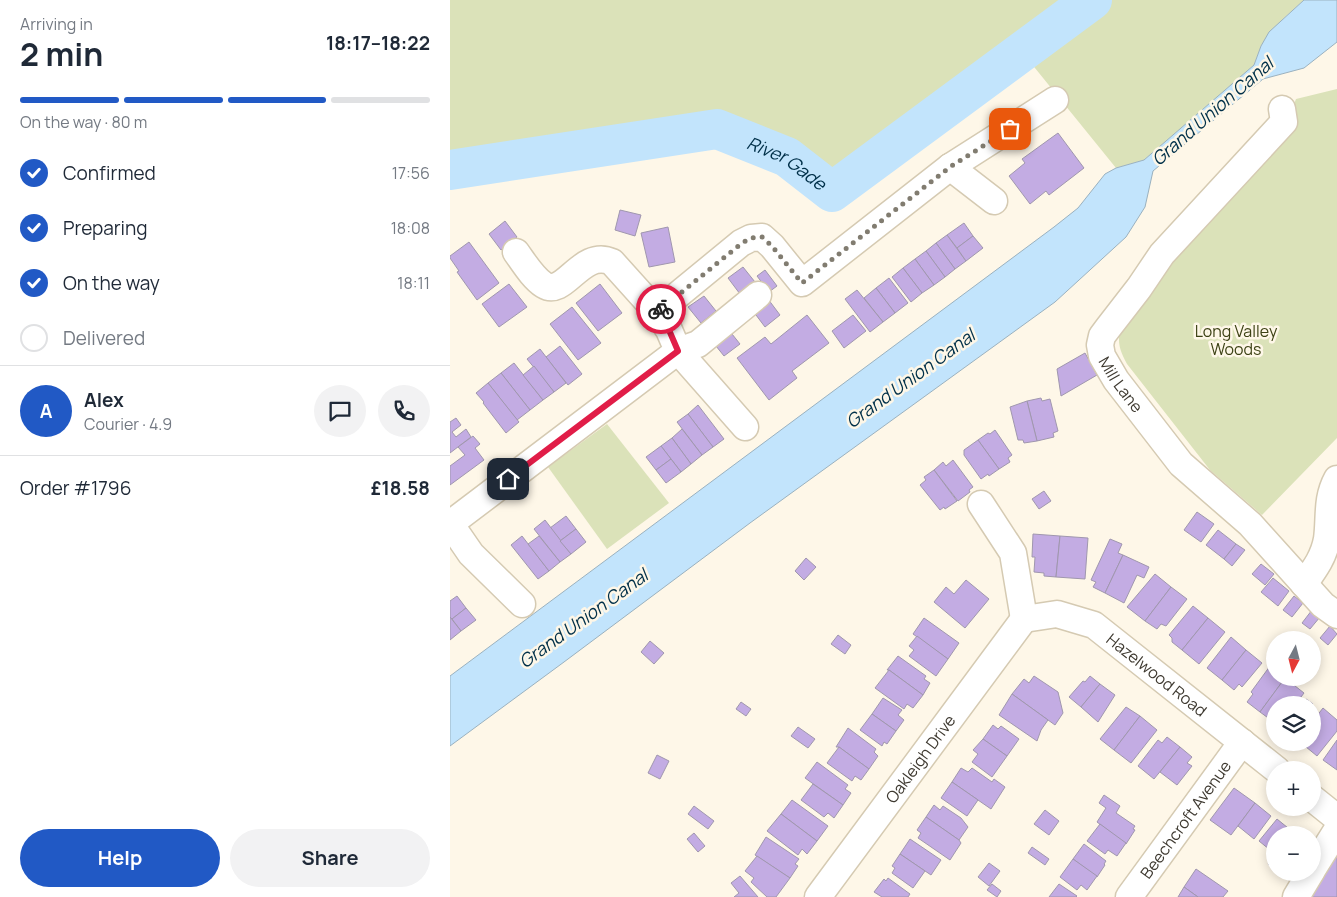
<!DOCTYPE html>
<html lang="en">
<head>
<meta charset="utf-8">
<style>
  body { margin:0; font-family:Manrope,sans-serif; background:#f2f2f3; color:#1f2937; height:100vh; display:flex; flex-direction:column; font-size:19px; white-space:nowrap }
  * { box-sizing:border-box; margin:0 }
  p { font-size:16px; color:#747a83 }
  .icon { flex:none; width:28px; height:28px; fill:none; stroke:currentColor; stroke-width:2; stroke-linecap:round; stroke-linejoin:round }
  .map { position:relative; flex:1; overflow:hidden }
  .sheet { display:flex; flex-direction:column; background:#fff; width:450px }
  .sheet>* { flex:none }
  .needle { width:32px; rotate:187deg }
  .controls { position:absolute; left:816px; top:631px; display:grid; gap:10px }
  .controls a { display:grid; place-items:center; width:55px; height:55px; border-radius:50%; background:#fff; box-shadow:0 2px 12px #0003; font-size:25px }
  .pin { position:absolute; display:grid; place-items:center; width:42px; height:42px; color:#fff; margin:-21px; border-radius:10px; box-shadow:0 2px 8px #0006 }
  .courier { position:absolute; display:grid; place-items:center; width:50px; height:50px; margin:-25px; border:4px solid #e11d48; border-radius:50%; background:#fff; color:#222; box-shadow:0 1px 6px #0007 }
  .head em { font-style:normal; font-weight:700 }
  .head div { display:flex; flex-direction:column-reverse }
  .head { display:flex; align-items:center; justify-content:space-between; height:85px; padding:0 20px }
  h1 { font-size:32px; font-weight:700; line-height:38px }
  .bar { display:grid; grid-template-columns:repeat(4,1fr); gap:8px 5px; align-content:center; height:60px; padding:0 20px }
  .bar i { height:6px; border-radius:4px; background:#e0e1e3 }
  .bar .active { background:#2159c5 }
  .bar p { grid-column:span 4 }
  .line { display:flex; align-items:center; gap:12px; padding:0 20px; border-top:1px solid #e0e1e3 }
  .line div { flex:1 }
  .round { display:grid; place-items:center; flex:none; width:52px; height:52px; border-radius:26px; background:#f2f2f3 }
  ol { padding:0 20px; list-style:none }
  li { display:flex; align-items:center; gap:15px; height:55px }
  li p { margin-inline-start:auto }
  li .icon { padding:5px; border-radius:50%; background:#2159c5; color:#fff; stroke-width:4 }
  li:last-child { color:#747a83 }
  li i { width:28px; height:28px; border:2px solid #e0e1e3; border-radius:50% }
  .action { display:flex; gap:10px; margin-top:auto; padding:10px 20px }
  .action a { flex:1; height:58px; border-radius:30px; background:#2159c5; color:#fff; font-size:20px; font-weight:700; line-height:58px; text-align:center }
  .action a+a { background:#f2f2f3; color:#1f2937 }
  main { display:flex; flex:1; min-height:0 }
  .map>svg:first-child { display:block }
  .green { fill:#dbe2b9 }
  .water { fill:#c2e4fc; stroke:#9ab1bf }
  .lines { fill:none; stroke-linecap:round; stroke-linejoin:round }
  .river { stroke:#c2e4fc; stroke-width:40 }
  .building { fill:#c3ace3; stroke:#a097ae }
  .minor-casing { stroke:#d5cab2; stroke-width:29 }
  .minor { stroke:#fff; stroke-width:26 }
  .done { stroke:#817c70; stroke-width:5; stroke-dasharray:0 9 }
  .route { stroke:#e11d48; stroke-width:6 }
  .labels { text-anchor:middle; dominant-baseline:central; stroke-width:5; stroke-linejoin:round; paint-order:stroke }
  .park-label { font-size:16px; fill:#3d4215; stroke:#fef7e8 }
  .street-label { font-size:16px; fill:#3e3930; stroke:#fef7e8 }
  .water-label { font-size:18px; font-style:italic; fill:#003049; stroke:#fef7e8 }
</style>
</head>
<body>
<main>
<section class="sheet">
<div class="head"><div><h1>2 min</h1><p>Arriving in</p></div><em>18:17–18:22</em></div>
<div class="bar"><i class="active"></i><i class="active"></i><i class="active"></i><i></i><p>On the way · 80 m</p></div>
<ol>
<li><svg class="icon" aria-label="check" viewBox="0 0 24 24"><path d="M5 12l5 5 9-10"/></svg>Confirmed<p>17:56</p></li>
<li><svg class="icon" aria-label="check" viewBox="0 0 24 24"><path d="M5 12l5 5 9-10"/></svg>Preparing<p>18:08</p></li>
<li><svg class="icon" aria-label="check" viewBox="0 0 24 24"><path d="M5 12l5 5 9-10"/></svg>On the way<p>18:11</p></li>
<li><i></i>Delivered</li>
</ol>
<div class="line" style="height:90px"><b class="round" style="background:#2159c5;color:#fff">A</b><div><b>Alex</b><p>Courier · 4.9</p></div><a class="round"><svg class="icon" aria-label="chat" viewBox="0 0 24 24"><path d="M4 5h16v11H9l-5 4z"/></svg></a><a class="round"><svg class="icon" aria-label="phone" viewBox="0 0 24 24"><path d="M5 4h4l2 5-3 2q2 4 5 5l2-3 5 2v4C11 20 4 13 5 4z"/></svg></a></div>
<div class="line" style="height:65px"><div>Order #1796</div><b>£18.58</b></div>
<div class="action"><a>Help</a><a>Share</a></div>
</section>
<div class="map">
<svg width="887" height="897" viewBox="0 0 887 897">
  <rect width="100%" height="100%" fill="#fef7e8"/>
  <g class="green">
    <path d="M0 0H854L834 18 811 46 804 65 694 160 666 168 572 52 382 192 337 157 267 129 0 170Z"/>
    <path d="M887 89V438L812 515 760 470 677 364C665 342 669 338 673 314L831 138 846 99Z"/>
    <path d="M157 424 219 503 157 549 98 467Z"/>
  </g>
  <g class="water">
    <path d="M629 0H655L572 52Z"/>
    <path d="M854 0H887V42L854 68 813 79 703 171 695 207 676 237 605 302 300 523 114 662 0 746V676L604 227 628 208 655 174 666 168 694 160 804 65 811 46 819 32Z"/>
  </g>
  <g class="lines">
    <path class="river" id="s1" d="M0 170 267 129 337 157 382 192 642 0"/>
  </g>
  <g class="building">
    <path d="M608 133 634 168 599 195 596 191 580 204 559 176 575 163 572 159Z"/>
    <path d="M170 210 191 215 185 236 165 230Z"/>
    <path d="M55 221 67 237 51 250 39 234Z"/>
    <path d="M514 223 523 236 507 248 497 235Z"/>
    <path d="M218 227 225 262 199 267 191 233Z"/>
    <path d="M497 235 516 261 505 269 486 243Z"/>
    <path d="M523 236 533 248 516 261 507 248Z"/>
    <path d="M19 242 49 283 27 300 7 272 9 271 0 258V256Z"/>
    <path d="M486 243 505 269 495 277 476 251Z"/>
    <path d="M476 251 495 277 484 285 465 259Z"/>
    <path d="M465 259 484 285 472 293 453 268Z"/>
    <path d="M293 267 305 282 290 294 278 278Z"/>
    <path d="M453 268 472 293 461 302 442 277Z"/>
    <path d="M315 270 327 286 319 292 307 276Z"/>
    <path d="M439 278 458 303 445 313 426 288Z"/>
    <path d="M59 284 77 307 49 327 32 304Z"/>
    <path d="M150 284 172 313 148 331 126 303Z"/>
    <path d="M426 288 445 313 433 322 414 298Z"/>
    <path d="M407 290 433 322 420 332 395 299Z"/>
    <path d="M254 296 266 311 251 323 238 307Z"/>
    <path d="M318 299 330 315 315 327 303 311Z"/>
    <path d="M122 307 151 343 128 360 100 324Z"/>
    <path d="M357 315 379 343 342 371 347 378 319 400 287 358 315 337 321 344Z"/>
    <path d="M403 315 416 331 394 348 382 331Z"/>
    <path d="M278 329 290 344 274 356 262 341Z"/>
    <path d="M110 346 132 374 118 385 96 357Z"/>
    <path d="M90 349 116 383 104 392 77 359Z"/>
    <path d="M635 353 647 375 611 396 607 369Z"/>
    <path d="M64 363 93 400 80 410 51 373Z"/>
    <path d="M84 366 104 392 93 400 73 375Z"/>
    <path d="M51 373 80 410 67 420 38 383Z"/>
    <path d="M38 383 69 422 56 433 33 403 34 402 26 393Z"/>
    <path d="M591 398 592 401 600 399 608 431 603 433 604 437 587 441 577 401Z"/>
    <path d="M577 401 587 441 574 443 573 440H568L560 407Z"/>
    <path d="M248 405 274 439 263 447 238 414Z"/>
    <path d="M238 414 263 447 252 455 227 422Z"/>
    <path d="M6 418 11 425 2 432 6 437 16 429 21 437 0 453V422Z"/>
    <path d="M232 429 252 455 241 464 222 438Z"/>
    <path d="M545 430 562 455 558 458 560 462 549 469 528 440 538 433 540 434Z"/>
    <path d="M23 436 30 444 25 448 34 460 0 485V466L15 455 8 447Z"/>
    <path d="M222 438 241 464 231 472 211 446Z"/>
    <path d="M528 440 549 469 539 476 538 474 531 479 514 455V450Z"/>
    <path d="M211 446 221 459 206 470 196 457Z"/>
    <path d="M221 459 231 472 216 483 206 470Z"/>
    <path d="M503 460 523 487 519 490 520 492 508 501 484 470 493 462 496 466Z"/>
    <path d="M484 470 507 501 495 509 494 507 490 510 470 485 476 480 474 477Z"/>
    <path d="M594 491 601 501 589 509 582 499Z"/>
    <path d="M747 512 764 524 751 542 734 530Z"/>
    <path d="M116 516 126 529 110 541 100 528Z"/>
    <path d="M95 520 121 554 110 562 84 529Z"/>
    <path d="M126 529 136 542 121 554 110 541Z"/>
    <path d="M768 530 786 544 774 559 756 545Z"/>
    <path d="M583 534 610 536 606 577 594 576V573L584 572 585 557H582Z"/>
    <path d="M72 536 99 571 88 579 61 545Z"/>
    <path d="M89 536 110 562 99 571 78 544Z"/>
    <path d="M610 536 638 538 635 579 606 577Z"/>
    <path d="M660 539 672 544 668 553 673 555 655 593 643 587 646 582 641 580Z"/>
    <path d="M786 544 795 550 782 566 774 559Z"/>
    <path d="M673 555 699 567 694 578 687 575 674 603 655 593Z"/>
    <path d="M356 558 366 567 354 580 345 571Z"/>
    <path d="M811 564 824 574 815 585 802 574Z"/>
    <path d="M705 574 721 587 695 621 677 607Z"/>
    <path d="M823 578 839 591 828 606 811 592Z"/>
    <path d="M516 580 539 599 515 628 484 602 496 587 504 594Z"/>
    <path d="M721 587 737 599 716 626 711 624 707 629 695 621Z"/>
    <path d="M7 596 16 608 2 619 0 617V601Z"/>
    <path d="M844 596 853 603 842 617 833 610Z"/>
    <path d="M743 606 758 618 732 650 722 642V638L719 635Z"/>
    <path d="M16 608 26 620 11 631 2 619Z"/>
    <path d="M862 610 870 617 860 629 852 623Z"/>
    <path d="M0 617 11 631 0 640Z"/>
    <path d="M474 618 509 643 498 659 463 634Z"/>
    <path d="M758 618 775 632 749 664 732 650Z"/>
    <path d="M880 626 887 634 878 645 870 638Z"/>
    <path d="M388 635 401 645 395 654 381 644Z"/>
    <path d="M467 636 498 659 486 676 459 656 464 650 459 646Z"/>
    <path d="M781 637 796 650 772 680 757 668Z"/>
    <path d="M200 641 214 653 204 664 191 652Z"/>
    <path d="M796 650 812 663 792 687 789 684 784 690 772 680Z"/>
    <path d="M448 656 476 676 474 679 480 683 473 695 439 670H437Z"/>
    <path d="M820 666 825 670V678H835L810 712 797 702 803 694 801 692Z"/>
    <path d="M439 670 473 695 463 708 457 704 454 709 425 688Z"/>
    <path d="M584 676 608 692 613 713 605 725 562 694 574 679 579 683Z"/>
    <path d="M640 676 650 684 631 707 619 697 633 681 635 682Z"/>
    <path d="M835 678 854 693 845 705H825V723L810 712Z"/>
    <path d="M650 684 665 695 648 722 631 707Z"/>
    <path d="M562 694 598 720 591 730 587 741 549 715Z"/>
    <path d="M433 698 452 710 448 715 454 720 446 731 422 714Z"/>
    <path d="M856 699 863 704 862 705H851Z"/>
    <path d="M291 702 301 709 296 716 286 709Z"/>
    <path d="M676 707 690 716 664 750 650 739Z"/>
    <path d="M873 708 887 720V731L867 756 850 742H862V722Z"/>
    <path d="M422 714 446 731 437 744 434 742 432 746 410 730Z"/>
    <path d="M690 716 707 730 681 763 664 750Z"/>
    <path d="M543 725 548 729 551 726 569 739 557 756 533 739Z"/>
    <path d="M348 727 365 739 358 748 341 736Z"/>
    <path d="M398 728 426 749 424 752 428 756 419 769 389 747H386Z"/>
    <path d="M717 737 730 747 704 779 688 766 708 740 712 743Z"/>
    <path d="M533 739 557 756 542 777 522 762 528 754 523 750Z"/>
    <path d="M887 740V770L873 760Z"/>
    <path d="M389 747 419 769 411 780 405 776 402 781 377 763Z"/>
    <path d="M730 747 742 757 737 763 742 766 727 785 710 772Z"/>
    <path d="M207 755 219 761 210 779 198 773Z"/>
    <path d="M367 762 398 785 395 789 401 793 393 805 355 778Z"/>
    <path d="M511 768 518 772 522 768 542 782 544 779 555 787 541 809 502 782Z"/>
    <path d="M502 782 528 800 517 816 491 798Z"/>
    <path d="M363 784 393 805 384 818 378 813 374 817 351 800Z"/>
    <path d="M784 788 805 803 781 835 760 820Z"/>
    <path d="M654 795 670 806 666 813 685 826 683 829 685 830 676 844 647 822 656 808 649 803Z"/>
    <path d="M342 800 378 826 367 841 331 814Z"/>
    <path d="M805 803 821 816 804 839 788 826Z"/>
    <path d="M484 805 490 810 493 806 511 818 518 827 509 840 476 817Z"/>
    <path d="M244 806 264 821 258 829 238 814Z"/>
    <path d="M595 810 609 821 599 835 584 824Z"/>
    <path d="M331 814 367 841 357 854 352 849 348 855 317 831Z"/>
    <path d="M476 817 509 840 511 843 500 860 468 838 471 833 467 830Z"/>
    <path d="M827 819 843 832 840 835H825V854L809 841Z"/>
    <path d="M650 824 676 843 667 856 658 850 655 854 637 841Z"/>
    <path d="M244 833 255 846 248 852 237 839Z"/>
    <path d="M316 837 349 859 345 864 348 866 340 878 305 855Z"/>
    <path d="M460 839 491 860 481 875 450 854Z"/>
    <path d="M634 844 656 861 654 864 655 865 647 877 623 859Z"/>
    <path d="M582 847 599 859 595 865 578 853Z"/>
    <path d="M450 854 475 871 463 888 442 873 445 868 442 866Z"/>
    <path d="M883 854 887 856V897H857Z"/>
    <path d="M825 855V870L818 864Z"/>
    <path d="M307 856 340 878 326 897H317L301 882 304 878 295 871Z"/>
    <path d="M623 859 647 876 637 890 631 885 627 890 610 877Z"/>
    <path d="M539 863 550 871 539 886 528 877Z"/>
    <path d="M746 869 778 891 773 897H748L734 887Z"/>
    <path d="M829 872H846L840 881Z"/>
    <path d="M290 876 308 897H284L289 893 281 883Z"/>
    <path d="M438 878 460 894 458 897H432L424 892 434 879 436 881Z"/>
    <path d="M542 884 551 891 547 897 537 890Z"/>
    <path d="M609 884 627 896 626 897H599Z"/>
    <path d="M734 887 748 897H728Z"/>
  </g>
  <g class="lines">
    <g class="minor-casing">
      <g id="minor">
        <path id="s2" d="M832 109 834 122 712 254 689 288 658 328 652 336 650 345 652 356 666 380 731 464 800 524 873 605 887 615"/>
        <path d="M500 167 544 201"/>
        <path d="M66 252C74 263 83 278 94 285 115 298 131 248 162 262L207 312"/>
        <path d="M295 427 228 351 248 344 308 295"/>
        <path d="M531 504 563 553 574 619"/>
        <path d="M0 524 228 351 219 330 207 312 291 243 301 238 312 237 322 246 352 283 500 167 605 100"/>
        <path d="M1 525 21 554 72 604"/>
        <path d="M854 584C864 570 874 557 877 539 880 518 876 499 887 479"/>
        <path id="s3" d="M574 619 607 614 644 625 827 770"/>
        <path d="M862 798 887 818"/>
        <path d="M862 870 887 830"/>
        <path id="s4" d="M368 897 574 619"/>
        <path id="s5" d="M679 897 792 742"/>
        <path d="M846 897 861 872"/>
      </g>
    </g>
    <use href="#minor" class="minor"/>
  </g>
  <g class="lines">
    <path class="done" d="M211 309 292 243 301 238 312 237 322 246 352 283 500 167 560 129"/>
    <path class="route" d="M58 479 228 351 219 330 207 312 211 309"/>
  </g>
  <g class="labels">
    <g class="park-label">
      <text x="786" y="331">Long Valley<tspan x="786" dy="18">Woods</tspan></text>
    </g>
    <g class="street-label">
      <text stroke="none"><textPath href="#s2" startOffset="349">Mill Lane</textPath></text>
      <text stroke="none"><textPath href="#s3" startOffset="152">Hazelwood Road</textPath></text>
      <text stroke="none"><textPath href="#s4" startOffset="172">Oakleigh Drive</textPath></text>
      <text stroke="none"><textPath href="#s5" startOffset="96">Beechcroft Avenue</textPath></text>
    </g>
    <g class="water-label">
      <text transform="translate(762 111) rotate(-41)">Grand Union Canal</text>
      <text stroke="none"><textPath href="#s1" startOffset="348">River Gade</textPath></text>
      <text transform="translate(460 378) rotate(-36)">Grand Union Canal</text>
      <text transform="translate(133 618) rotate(-36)">Grand Union Canal</text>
    </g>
  </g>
</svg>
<div class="controls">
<a><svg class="needle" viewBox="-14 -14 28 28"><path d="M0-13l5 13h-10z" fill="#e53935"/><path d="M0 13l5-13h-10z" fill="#747a83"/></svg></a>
<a><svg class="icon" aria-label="layers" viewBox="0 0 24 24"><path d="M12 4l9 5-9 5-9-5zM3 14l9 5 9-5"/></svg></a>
<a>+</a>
<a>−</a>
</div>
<div class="pin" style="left:560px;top:129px;background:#ea580c"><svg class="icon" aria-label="bag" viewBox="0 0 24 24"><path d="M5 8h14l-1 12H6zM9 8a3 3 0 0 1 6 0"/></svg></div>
<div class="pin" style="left:58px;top:479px;background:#1f2937"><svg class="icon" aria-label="home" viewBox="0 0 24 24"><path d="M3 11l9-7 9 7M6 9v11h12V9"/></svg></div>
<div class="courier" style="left:211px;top:309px"><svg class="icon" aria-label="bike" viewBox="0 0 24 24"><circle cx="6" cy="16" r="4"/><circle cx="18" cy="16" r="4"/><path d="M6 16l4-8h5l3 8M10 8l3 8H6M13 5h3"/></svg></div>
</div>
</main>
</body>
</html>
